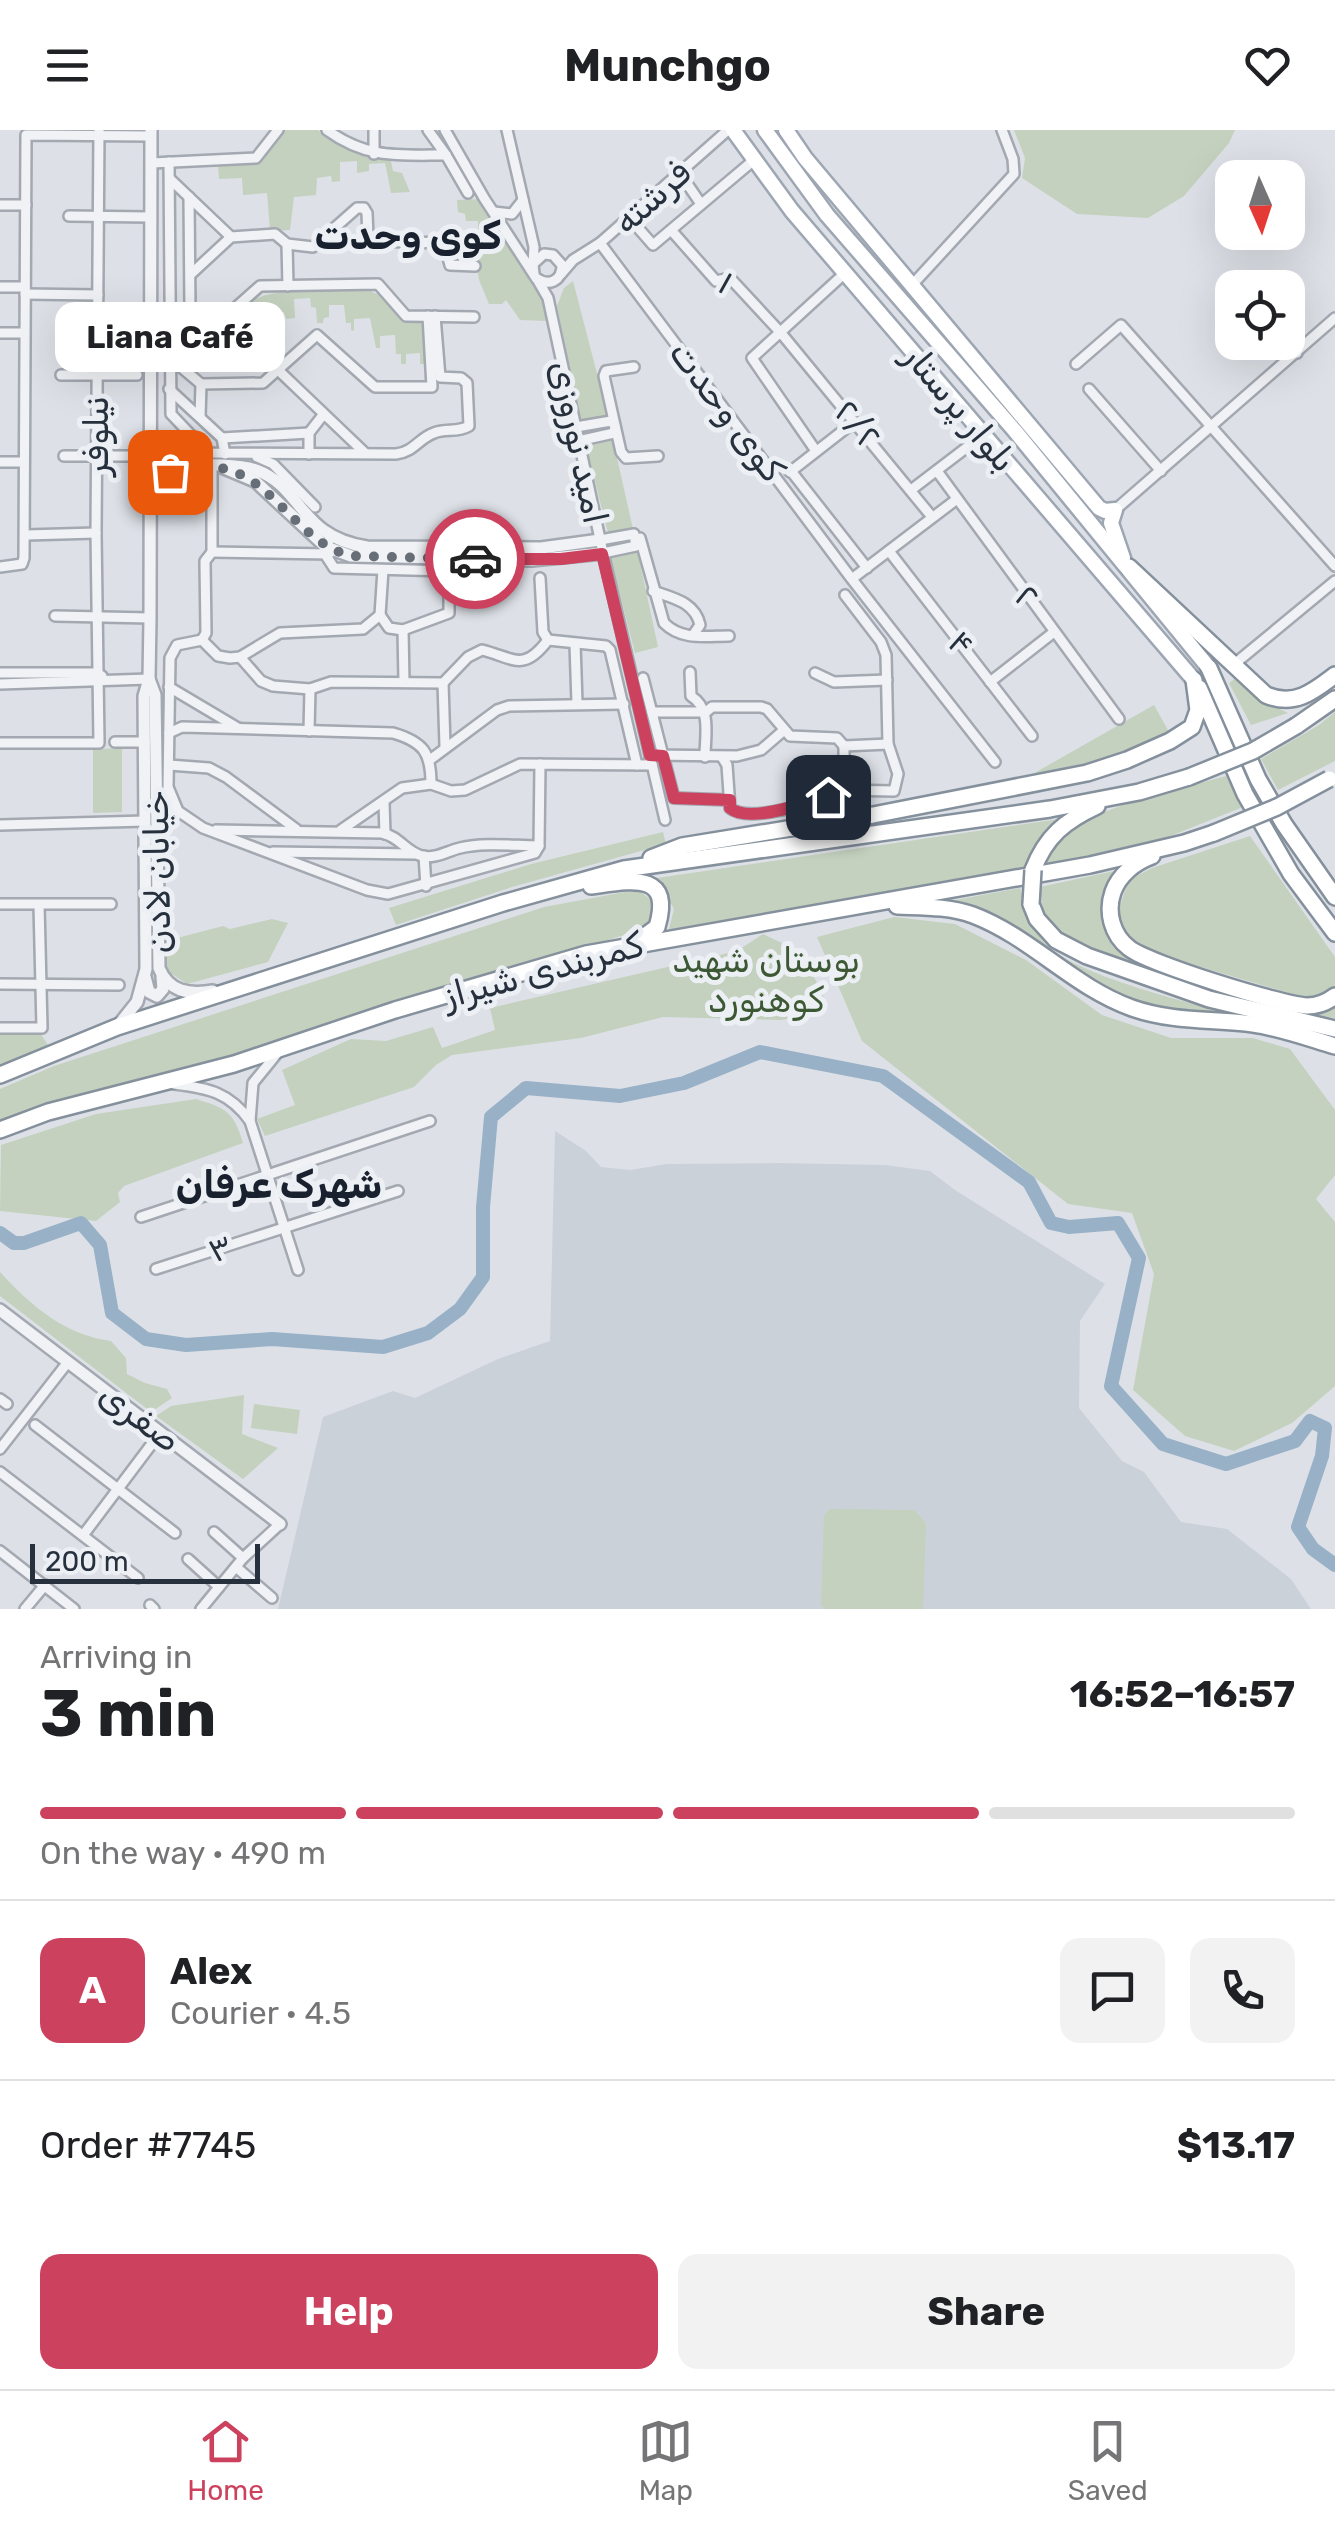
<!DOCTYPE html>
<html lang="en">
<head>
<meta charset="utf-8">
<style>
  body { margin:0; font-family:Rubik,"Noto Sans Arabic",sans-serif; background:#f2f2f2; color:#202124; height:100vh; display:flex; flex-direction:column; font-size:38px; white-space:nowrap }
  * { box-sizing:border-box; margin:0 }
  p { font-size:32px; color:#757577 }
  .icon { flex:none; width:55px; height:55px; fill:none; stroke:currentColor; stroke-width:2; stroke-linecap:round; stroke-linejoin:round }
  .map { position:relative; height:1479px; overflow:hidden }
  .sheet { display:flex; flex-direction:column; background:#fff; flex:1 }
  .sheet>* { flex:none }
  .needle { width:65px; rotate:177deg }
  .controls { position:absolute; left:1215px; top:30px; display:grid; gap:20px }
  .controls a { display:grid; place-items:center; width:90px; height:90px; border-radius:20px; background:#fff; box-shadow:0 10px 40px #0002; font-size:50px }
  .scale { position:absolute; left:30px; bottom:25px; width:230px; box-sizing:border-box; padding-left:10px; border:5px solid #27303d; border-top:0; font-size:28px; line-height:35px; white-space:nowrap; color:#27303d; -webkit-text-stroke:8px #ecf0f5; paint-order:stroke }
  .pin { position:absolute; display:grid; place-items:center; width:85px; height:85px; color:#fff; margin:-42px; border-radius:20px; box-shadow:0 5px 15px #0006 }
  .courier { position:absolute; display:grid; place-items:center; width:100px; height:100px; margin:-50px; border:8px solid #cc425e; border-radius:50%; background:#fff; color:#222; box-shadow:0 2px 12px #0007 }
  .bubble { position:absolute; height:70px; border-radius:20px; background:#fff; box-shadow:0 10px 40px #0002; font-size:32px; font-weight:700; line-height:70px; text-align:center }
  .headline em { font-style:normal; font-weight:700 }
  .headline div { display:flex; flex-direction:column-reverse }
  .headline { display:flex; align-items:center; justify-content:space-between; height:170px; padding:0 40px }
  h1 { font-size:65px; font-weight:700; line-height:75px }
  .bar { display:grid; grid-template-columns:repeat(4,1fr); gap:15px 10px; align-content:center; height:120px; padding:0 40px }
  .bar i { height:12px; border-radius:8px; background:#e0e0e0 }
  .bar .selected { background:#cc425e }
  .bar p { grid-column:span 4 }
  .line { display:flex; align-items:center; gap:25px; padding:0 40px; border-top:2px solid #e0e0e0 }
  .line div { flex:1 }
  .round { display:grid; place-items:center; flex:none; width:105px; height:105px; border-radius:20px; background:#f2f2f2 }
  .cta { display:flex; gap:20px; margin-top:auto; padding:20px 40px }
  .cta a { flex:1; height:115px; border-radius:20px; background:#cc425e; color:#fff; font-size:40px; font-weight:700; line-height:115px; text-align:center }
  .cta a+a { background:#f2f2f2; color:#202124 }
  header { display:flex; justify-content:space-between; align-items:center; height:130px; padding:0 40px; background:#fff; font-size:45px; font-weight:700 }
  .tabs { display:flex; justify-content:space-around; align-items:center; height:140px; border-top:2px solid #e0e0e0; background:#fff; font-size:28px; color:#757577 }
  .tabs a { display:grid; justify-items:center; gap:5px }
  .tabs .selected { color:#cc425e }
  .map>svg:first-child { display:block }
  .built { fill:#cbd1d9 }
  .green { fill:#c4d1be }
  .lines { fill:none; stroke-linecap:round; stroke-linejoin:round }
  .river { stroke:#98b1c7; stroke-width:14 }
  .minor-casing { stroke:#a3a8b1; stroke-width:14 }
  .tertiary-casing { stroke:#a3a8b1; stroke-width:16 }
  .primary-casing { stroke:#9da6b2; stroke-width:19 }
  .trunk-casing { stroke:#85909d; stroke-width:20 }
  .minor { stroke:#f0f2f5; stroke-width:9 }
  .tertiary { stroke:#f0f2f5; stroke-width:11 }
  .primary { stroke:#fff; stroke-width:14 }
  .trunk { stroke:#fff; stroke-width:15 }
  .trunk-bridge-casing { stroke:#85909d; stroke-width:20; stroke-linecap:butt }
  .trunk-bridge { stroke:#fff; stroke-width:15 }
  .done { stroke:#676e78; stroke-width:10; stroke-dasharray:0 18 }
  .route { stroke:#cc425e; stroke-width:12 }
  .labels { text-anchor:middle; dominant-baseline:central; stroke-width:10; stroke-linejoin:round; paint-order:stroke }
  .street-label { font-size:35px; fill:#27303d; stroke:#ecf0f5 }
  .park-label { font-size:35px; fill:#3d5934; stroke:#ecf0f5 }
  .neighbourhood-label { font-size:38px; font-weight:bold; fill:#19212e; stroke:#ecf0f5 }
</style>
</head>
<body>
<header><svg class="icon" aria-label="menu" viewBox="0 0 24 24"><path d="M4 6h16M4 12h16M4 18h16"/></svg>Munchgo<svg class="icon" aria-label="heart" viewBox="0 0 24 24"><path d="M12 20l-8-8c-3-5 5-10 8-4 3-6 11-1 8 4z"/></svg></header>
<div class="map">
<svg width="1335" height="1479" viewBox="0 0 1335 1479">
  <rect width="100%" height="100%" fill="#dde1e7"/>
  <path class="built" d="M555 1001 586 1021 601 1037 630 1040 667 1034 778 1033 885 1035 930 1041 955 1060 1105 1154 1080 1191 1079 1278 1122 1331 1144 1342 1181 1392 1227 1399 1291 1449 1311 1479H278L323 1287 393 1261 415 1268 498 1229 550 1211Z"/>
  <g class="green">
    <path d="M283 0H318C341 19 360 26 390 26L393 41 402 43 410 62 391 63 385 33 369 34V41L357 43V31L340 32V51L332 52 331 46 317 48 316 65 294 67 290 100 270 101 267 63 243 65 242 48 219 49 218 33 257 32Z"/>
    <path d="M1014 0H1235L1229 13 1184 66 1148 88 1077 84 1022 48 1025 28Z"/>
    <path d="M481 69 547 178V191L520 190 506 170 502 174H489L479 150 475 119 485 117 483 103H478V91H466L465 84 458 82 457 70Z"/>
    <path d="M573 151 608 286 581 291 557 176 564 158Z"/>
    <path d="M297 161H370L384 167 404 188H427L430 254H425V234H420V223L406 224V234H401V224H396L395 205 380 206V218H376L370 188 354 189V201L351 200V193H346L344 175H329V187L324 188 323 193H317L316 178 311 177 310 168 294 169 295 188 286 189 284 182 267 183V198L247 199V207L227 208 226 219 220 220V197C255 171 249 164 297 161Z"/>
    <path d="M613 310 633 399 608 403 586 316Z"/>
    <path d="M637 419 658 517 635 523 609 424Z"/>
    <path d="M1236 548 1257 568 1288 583 1251 595 1229 553Z"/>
    <path d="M1154 575 1169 602 1113 628 1024 649Z"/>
    <path d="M1335 582V631L1278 660 1261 629 1319 595Z"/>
    <path d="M122 618V682L93 683V619Z"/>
    <path d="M1226 646 1243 677 1148 715 1043 738C1048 726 1054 714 1064 705 1093 677 1185 658 1226 646Z"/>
    <path d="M1059 689 1042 706 1026 738 668 803 674 779 657 748Z"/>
    <path d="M663 702 666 714 512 757 396 795 389 778 531 734Z"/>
    <path d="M1250 706 1335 827V855L1328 864 1313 870 1147 821C1114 800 1115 785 1129 750L1152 738Z"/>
    <path d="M1119 740C1103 781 1098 796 1128 830L1314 883 1335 876V888C1285 881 1072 833 1048 795 1042 785 1042 768 1040 757Z"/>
    <path d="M1020 758C1026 777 1032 801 1047 815 1078 847 1199 875 1246 888 1213 886 1178 885 1145 876 1077 857 1007 807 945 772Z"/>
    <path d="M625 762H640L651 769 655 782 653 793 644 799 158 947 50 973 0 995V959L54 936 544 777Z"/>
    <path d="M894 787 955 794 1026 830 1102 885 1171 908H1253L1290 919 1335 980V1045L1316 1069 1335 1092V1256L1292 1293 1234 1321 1185 1306 1133 1260 1154 1144 1132 1083 1068 1074 862 911 817 807Z"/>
    <path d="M272 789 288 793 268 832 187 854 166 840 162 812 223 796 230 799Z"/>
    <path d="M763 804 790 817 807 832 824 868 821 878 814 885 781 890 663 887 581 908 452 925 436 935 414 957 265 1006 257 989 295 975 282 940 351 909 386 911 433 897 442 918 495 900 490 878 737 821Z"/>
    <path d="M0 903H40L48 915 0 936Z"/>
    <path d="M196 969C226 978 234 982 243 1013L124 1056 118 1063 120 1072 96 1091 0 1081 1 1015 96 984Z"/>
    <path d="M0 1142C31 1176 65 1205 111 1211L126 1228 127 1244 145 1253 167 1259 172 1268 151 1282 0 1166Z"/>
    <path d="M244 1265 242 1304 278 1318 243 1349 156 1286 171 1276Z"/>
    <path d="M254 1274 300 1280 297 1304 251 1298Z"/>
    <path d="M830 1379 914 1380 926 1393 923 1479H825L821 1475 824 1386Z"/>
  </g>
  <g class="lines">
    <path class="river" d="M0 1103 14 1113H24L81 1093 100 1115 112 1183 146 1209 186 1215 272 1209 383 1217 428 1203 460 1179 483 1147V1077L491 987 526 958 620 966 684 953 760 922 883 946 1029 1052 1051 1093 1069 1097 1118 1093 1139 1128 1111 1256 1163 1314 1226 1334 1295 1311 1310 1291 1325 1298 1322 1326 1298 1397 1313 1419 1335 1435"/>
    <g class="minor-casing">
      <g id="minor">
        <path d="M327 0C367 29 398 25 446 25L428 0"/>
        <path d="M374 0V24"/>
        <path d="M445 0 484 68 536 148C549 157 562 151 562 135L553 125 544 124 533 134 534 144"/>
        <path d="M507 0 534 117 533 134"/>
        <path d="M446 25 468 63"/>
        <path d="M169 32 171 284 208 323 396 324C414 322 419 308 434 303 446 298 457 303 469 296L467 253 461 248 440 247 435 186"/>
        <path d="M152 33 256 28 278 0"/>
        <path d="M170 49 231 107"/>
        <path d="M688 55 701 74"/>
        <path d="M189 67 190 180 203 191 216 195 260 156 378 154 406 186 474 187"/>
        <path d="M0 75H26"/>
        <path d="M494 82 512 84 523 70"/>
        <path d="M69 86 150 87"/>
        <path d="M639 99 653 115 754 30"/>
        <path d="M671 100 716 151 730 148 781 203 932 387"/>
        <path d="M600 113 851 448 995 632"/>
        <path d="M287 114 288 156"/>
        <path d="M191 144 231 107 275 104 287 114 313 117 357 78H364L367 83 368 107 374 111 444 113 450 135 475 136"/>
        <path d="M561 144 573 130 600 113 728 0"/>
        <path d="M537 149 548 168 603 423 665 690"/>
        <path d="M913 154 1014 44 1013 29 1002 0"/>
        <path d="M0 157H25"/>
        <path d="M25 164 98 165"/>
        <path d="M1230 199 1232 198"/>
        <path d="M0 203H24"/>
        <path d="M1288 210 1297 223"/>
        <path d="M169 227 201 254 263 253 317 205 375 257H432L428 186"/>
        <path d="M1076 234 1121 195 1335 436"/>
        <path d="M634 237 606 241 604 246 621 322 626 328 658 326"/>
        <path d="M276 238 365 323"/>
        <path d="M61 245H137"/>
        <path d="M169 259 222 308 225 324"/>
        <path d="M1089 259 1161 341"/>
        <path d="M200 287 201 254"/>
        <path d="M576 297 611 291 615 296 614 303 578 311"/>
        <path d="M222 308 309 303"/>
        <path d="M816 321 752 228 845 143"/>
        <path d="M309 324V303L323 285"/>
        <path d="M64 326H138"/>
        <path d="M257 327 273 334 315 377"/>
        <path d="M0 332H24"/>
        <path d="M791 341 867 438"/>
        <path d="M937 341 1119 589"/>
        <path d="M790 342 849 296"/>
        <path d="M911 360 983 305"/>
        <path d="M1115 380 1335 188"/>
        <path d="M26 405 96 403"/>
        <path d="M636 409 640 408 664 493C682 511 706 506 729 506"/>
        <path d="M600 410 634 404 636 416 603 423"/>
        <path d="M889 421 1032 606"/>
        <path d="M212 422 329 424"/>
        <path d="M0 437 22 434 24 428 26 5 151 6"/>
        <path d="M540 448 543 502 548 510 606 516 610 520 637 635"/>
        <path d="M853 448 957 369"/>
        <path d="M653 461C673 468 695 472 700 495L693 505"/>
        <path d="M380 485 383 440"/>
        <path d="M55 486 150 488"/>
        <path d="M403 500 404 552"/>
        <path d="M202 510 177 515 170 528 168 657 178 681 203 698 367 760 388 764 535 723 539 716 540 634"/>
        <path d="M202 510 218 526 230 528 240 527 280 503 363 499 380 485 389 498 403 500 449 483V441L334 438 325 424 330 407"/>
        <path d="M202 510 206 503 205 431 212 422V337"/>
        <path d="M575 514 577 573"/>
        <path d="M240 527 261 551 273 556 310 559 331 552 443 553 468 527 482 520C514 528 523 543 548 510"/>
        <path d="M1232 536 1335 451"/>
        <path d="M690 542 691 566C712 579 705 605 705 627"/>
        <path d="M0 543H97L102 546"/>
        <path d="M815 543 834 552 887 550"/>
        <path d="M643 548 674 668 729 670"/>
        <path d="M990 552 1054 502"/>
        <path d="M443 553 445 616"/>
        <path d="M0 554 149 549"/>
        <path d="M169 557 238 598"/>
        <path d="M652 582H706L712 577H761L767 579 790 606 837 608 844 616 888 614"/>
        <path d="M309 601 310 559"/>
        <path d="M169 603 182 597 393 603C424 612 431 623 431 654"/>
        <path d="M115 612H145"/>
        <path d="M0 613H99L96 403 99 0"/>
        <path d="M650 625 737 626 761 620 783 601"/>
        <path d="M722 627 727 635 730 678C748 694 816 672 839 663L844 651V616"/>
        <path d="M431 629 497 580 509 576 624 574"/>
        <path d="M169 635 209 638 226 647 296 699"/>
        <path d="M842 660 894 661 898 644 888 614 886 525 881 512 845 465"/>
        <path d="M384 673 385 704"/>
        <path d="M0 695 145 691"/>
        <path d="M216 700 382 703C399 706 406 722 422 726 436 729 447 721 460 718 485 712 514 716 539 716"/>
        <path d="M341 700 402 658 431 654 451 661 465 660 520 634 652 635"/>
        <path d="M273 722 415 724"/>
        <path d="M424 726 426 756"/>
        <path d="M0 774H111"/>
        <path d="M0 854 119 855"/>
        <path d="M0 898H42L39 775"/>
        <path d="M279 921 253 953 250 991 298 1140"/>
        <path d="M174 954C208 958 229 962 250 991"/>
        <path d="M141 1087 430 991"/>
        <path d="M156 1139 398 1061"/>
        <path d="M0 1269 7 1274"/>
        <path d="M35 1295 175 1403"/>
        <path d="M0 1319 68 1232"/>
        <path d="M0 1342 138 1448"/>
        <path d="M214 1402 243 1428"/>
        <path d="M84 1404 160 1303"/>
        <path d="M0 1421 74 1479"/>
        <path d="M188 1429 219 1457"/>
        <path d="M236 1437 272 1468"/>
        <path d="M150 1475 154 1479"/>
        <path d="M25 1479 45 1455"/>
        <path d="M201 1479 243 1428 280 1394"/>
      </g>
    </g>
    <g class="tertiary-casing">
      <g id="tertiary">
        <path d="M148 309 180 334"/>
        <path d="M148 334C174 335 236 332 256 340 303 357 299 407 367 417L541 418 600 410"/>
        <path d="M224 338 255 351 326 417 351 426 532 430 603 423"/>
        <path d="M148 365 162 349 183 336"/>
        <path d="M149 549 155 565 159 838C169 862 189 865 213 861"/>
        <path d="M145 847 149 862 157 866 163 859 162 847"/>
        <path d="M117 897 137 872 146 839 144 566 149 549 150 488 151 0"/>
        <path d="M0 1180 280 1394"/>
      </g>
    </g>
    <g class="primary-casing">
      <g id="primary">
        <path d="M733 0 792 81 1194 550"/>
        <path d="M765 0 827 85 1015 301 1209 538"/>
        <path d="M786 0 805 28 1099 378 1105 381 1115 380 1111 393 1123 428"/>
      </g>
    </g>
    <g class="trunk-casing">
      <g id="trunk">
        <path d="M1129 437 1266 565C1294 577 1313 562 1335 545"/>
        <path d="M1209 538 1258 649 1284 694 1335 767"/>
        <path d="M1199 558 1245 664 1291 744 1335 803"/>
        <path d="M1296 596 1335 569"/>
        <path d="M1152 726C1135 732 1119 745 1113 762 1106 782 1112 805 1129 818 1147 833 1282 875 1307 876 1318 876 1326 873 1335 866"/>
        <path d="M651 728 682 716 873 685 1087 643 1127 630 1170 611 1192 597 1198 580 1194 550"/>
        <path d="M1033 740C1046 706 1065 691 1097 676"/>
        <path d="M591 756C629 751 674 740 657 797L638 811"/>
        <path d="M1031 774 1037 789 1056 810 1087 826 1209 869 1335 899"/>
        <path d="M897 776C922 777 948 776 973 785 1031 807 1073 857 1132 878 1172 892 1212 889 1253 894 1281 898 1308 908 1335 916"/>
        <path d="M0 945 117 897 503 773 624 739 1050 679 1139 662 1189 647"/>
        <path d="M0 1000 48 982 234 934 395 880 586 824 1090 735 1184 713 1214 703"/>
      </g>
    </g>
    <use href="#minor" class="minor"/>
    <use href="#tertiary" class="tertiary"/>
    <use href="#primary" class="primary"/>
    <use href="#trunk" class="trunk"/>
    <g class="trunk-bridge-casing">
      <g id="trunk-bridge">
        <path d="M1189 647 1253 621 1296 596"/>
        <path d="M1214 703 1277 677 1329 649"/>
        <path d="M1031 774 1033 740"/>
      </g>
    </g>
    <use href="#trunk-bridge" class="trunk-bridge"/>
  </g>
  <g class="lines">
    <path class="done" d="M170 342C184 335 193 337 208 337 270 337 294 412 351 426L475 429"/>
    <path class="route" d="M475 429H561L602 424 650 625 663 626 674 668 730 670V678C749 694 803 673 828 667"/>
  </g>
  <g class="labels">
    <g class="street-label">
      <text transform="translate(652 67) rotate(-42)">فرشته</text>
      <text transform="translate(726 152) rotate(29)">۱</text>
      <text transform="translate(960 278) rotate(50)">بلوار پرستار</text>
      <text transform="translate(727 281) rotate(53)">کوی وحدت</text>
      <text transform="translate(858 294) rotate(50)">۲/۲</text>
      <text transform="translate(96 306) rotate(-90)">نیلوفر</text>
      <text transform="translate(579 312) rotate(78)">امید نوروزی</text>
      <text transform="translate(1027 466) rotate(54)">۲</text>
      <text transform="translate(961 513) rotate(52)">۴</text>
      <text transform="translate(157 742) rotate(-91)">خیابان لادن</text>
      <text transform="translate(543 840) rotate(-15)">کمربندی شیراز</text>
      <text transform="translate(220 1118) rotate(-18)">۳</text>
      <text transform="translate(140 1287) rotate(37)">صفری</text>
    </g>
    <g class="park-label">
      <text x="766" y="830">بوستان شهید<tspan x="766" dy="40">کوهنورد</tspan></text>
    </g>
    <g class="neighbourhood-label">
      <text x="408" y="106">کوی وحدت</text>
      <text x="279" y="1055">شهرک عرفان</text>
    </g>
  </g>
</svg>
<div class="controls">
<a><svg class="needle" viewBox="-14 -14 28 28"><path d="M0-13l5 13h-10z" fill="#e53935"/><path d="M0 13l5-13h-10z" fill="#757577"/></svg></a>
<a><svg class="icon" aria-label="locate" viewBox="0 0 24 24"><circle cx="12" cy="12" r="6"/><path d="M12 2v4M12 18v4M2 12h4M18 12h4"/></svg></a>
</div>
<div class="scale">200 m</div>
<div class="pin" style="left:170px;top:342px;background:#ea580c"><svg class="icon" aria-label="bag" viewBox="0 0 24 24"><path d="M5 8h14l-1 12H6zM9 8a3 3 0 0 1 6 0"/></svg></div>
<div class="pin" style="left:828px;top:667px;background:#1f2937"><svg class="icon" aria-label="home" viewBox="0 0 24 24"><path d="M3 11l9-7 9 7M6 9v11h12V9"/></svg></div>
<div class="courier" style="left:475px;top:429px"><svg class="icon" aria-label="car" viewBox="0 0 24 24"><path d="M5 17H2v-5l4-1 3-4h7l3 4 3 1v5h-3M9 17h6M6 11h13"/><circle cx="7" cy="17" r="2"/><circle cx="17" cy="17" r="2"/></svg></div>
<div class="bubble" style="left:55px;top:172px;width:230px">Liana Café</div>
</div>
<section class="sheet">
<div class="headline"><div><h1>3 min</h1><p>Arriving in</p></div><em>16:52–16:57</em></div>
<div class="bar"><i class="selected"></i><i class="selected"></i><i class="selected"></i><i></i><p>On the way · 490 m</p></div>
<div class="line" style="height:180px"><b class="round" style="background:#cc425e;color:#fff">A</b><div><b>Alex</b><p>Courier · 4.5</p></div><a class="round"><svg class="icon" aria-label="chat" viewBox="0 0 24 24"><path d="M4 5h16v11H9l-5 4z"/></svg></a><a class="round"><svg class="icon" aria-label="phone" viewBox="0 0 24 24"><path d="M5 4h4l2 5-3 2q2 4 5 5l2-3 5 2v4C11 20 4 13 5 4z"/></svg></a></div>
<div class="line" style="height:130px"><div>Order #7745</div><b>$13.17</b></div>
<div class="cta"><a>Help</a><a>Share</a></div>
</section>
<nav class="tabs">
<a class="selected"><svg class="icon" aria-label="home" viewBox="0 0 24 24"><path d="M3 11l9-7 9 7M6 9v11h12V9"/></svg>Home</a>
<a><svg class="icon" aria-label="map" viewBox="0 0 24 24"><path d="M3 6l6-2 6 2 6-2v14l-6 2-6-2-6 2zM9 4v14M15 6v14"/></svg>Map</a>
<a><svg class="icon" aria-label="saved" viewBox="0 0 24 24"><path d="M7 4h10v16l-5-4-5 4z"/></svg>Saved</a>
</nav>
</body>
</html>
